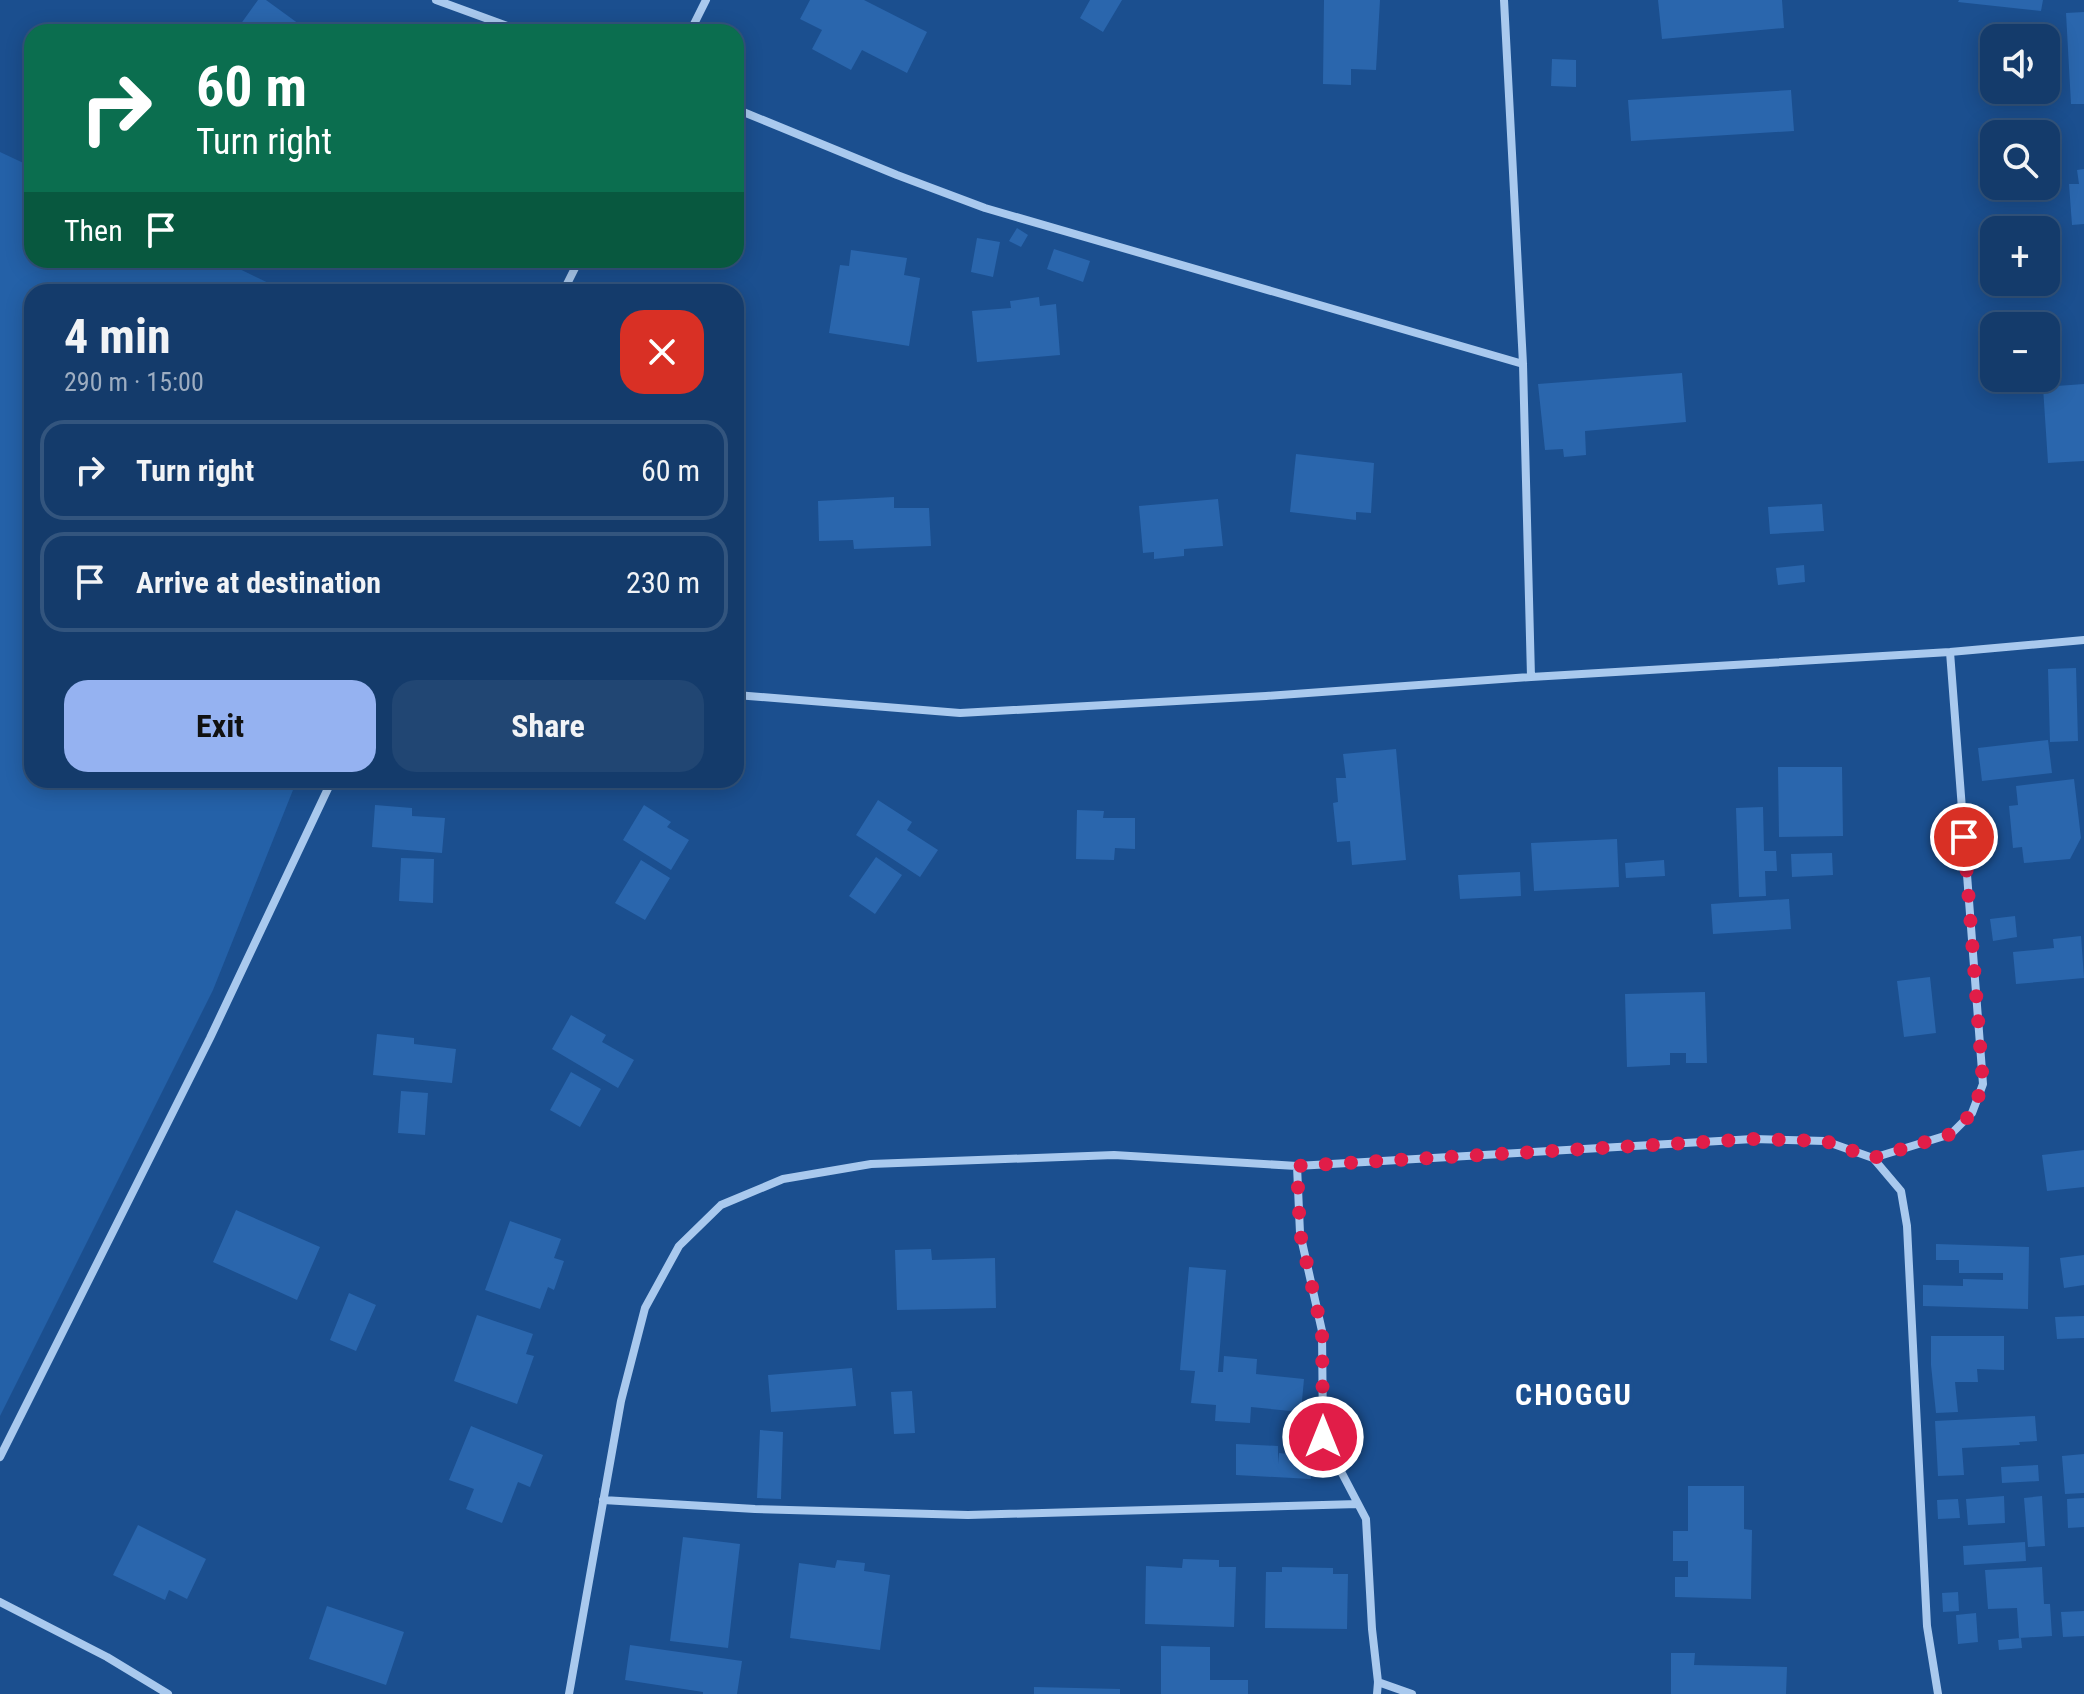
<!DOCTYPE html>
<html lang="en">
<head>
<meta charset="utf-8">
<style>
  body { margin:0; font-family:"Roboto Condensed",sans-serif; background:#214673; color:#f1f3f6; height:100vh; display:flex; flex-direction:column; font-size:30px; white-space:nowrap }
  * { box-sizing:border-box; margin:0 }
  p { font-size:26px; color:#9dadc1 }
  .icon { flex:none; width:44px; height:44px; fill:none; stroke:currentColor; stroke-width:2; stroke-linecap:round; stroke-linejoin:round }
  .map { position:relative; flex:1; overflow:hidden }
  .panel { position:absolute; left:24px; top:284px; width:720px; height:504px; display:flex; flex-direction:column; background:#143b6b; border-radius:24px; box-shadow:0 4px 20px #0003,0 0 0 2px #33557e }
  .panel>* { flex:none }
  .hud { position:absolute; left:24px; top:24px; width:720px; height:244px; border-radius:24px; box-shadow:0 4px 20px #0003,0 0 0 2px #33557e; background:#0b6e4f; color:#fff; overflow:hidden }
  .tools { position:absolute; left:1980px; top:24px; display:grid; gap:16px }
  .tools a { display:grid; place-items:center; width:80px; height:80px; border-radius:16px; background:#143b6b; box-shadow:0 4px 20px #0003,0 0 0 2px #33557e; font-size:40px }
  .pin { position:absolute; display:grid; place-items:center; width:68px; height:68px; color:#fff; margin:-34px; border:4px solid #fff; border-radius:50%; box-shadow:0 2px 8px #0007 }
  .me { position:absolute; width:88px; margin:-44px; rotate:0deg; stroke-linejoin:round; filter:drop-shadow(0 0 6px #0008) }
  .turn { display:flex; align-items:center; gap:28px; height:168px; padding:0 40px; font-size:36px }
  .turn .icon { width:104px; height:104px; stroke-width:2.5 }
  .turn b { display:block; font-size:56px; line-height:68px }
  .then { display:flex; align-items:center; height:76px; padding:0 40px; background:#0003; gap:16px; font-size:30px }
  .round { display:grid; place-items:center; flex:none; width:84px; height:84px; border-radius:24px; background:#214673 }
  .head { display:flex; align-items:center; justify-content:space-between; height:136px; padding:0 40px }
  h1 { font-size:48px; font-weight:700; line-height:60px }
  .action { display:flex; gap:16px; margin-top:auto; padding:16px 40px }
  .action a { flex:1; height:92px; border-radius:24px; background:#95b2f1; color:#111; font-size:32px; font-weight:700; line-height:92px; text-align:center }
  .action a+a { background:#214673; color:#f1f3f6 }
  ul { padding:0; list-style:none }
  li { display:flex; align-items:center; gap:24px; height:100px; margin:0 16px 12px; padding:0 24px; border:4px solid #33557e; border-radius:24px }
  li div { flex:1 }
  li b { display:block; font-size:30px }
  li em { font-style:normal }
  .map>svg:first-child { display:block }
</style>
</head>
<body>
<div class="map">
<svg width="2084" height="1694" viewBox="0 0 2084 1694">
  <rect width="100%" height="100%" fill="#1b4f8f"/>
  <path fill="#2461a8" d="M 0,152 L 32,167 L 32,260 L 221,260 L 287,292 L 32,292 L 32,780 L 297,780 L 213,990 L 0,1416 Z"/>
  <path fill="#2a66ad" d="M 258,0 L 266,0 L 310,32 L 235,32 Z
    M 810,0 L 864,0 L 927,32 L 907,73 L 862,50 L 851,70 L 812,49 L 822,30 L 800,19 Z
    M 1090,0 L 1122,0 L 1103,32 L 1080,18 Z
    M 1324,0 L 1380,0 L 1376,70 L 1351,69 L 1351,85 L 1323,84 Z
    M 1658,0 L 1782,0 L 1784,28 L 1662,39 Z
    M 1959,0 L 2043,0 L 2041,11 L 1958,2 Z
    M 2084,12 L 2084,104 L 2071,104 L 2066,13 Z
    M 1552,59 L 1576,60 L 1576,87 L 1551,86 Z
    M 1791,90 L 1794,131 L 1631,141 L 1628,100 Z
    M 32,119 L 32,147 L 31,147 L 28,137 L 28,127 Z
    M 2084,169 L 2084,224 L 2072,225 L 2069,184 L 2079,184 L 2077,170 Z
    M 1017,228 L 1028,235 L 1021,247 L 1009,241 Z
    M 977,238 L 1000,242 L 993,277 L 971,272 Z
    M 1054,249 L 1090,261 L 1083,282 L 1047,269 Z
    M 851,250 L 907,258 L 904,275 L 920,278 L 909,346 L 829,333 L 840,265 L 849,266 Z
    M 1039,297 L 1040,306 L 1056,304 L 1060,355 L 977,362 L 972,311 L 1011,308 L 1010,301 Z
    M 736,343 L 742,344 L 739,368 L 736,368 Z
    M 1682,373 L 1686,422 L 1585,431 L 1586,455 L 1564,457 L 1563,449 L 1545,450 L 1538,384 Z
    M 2084,384 L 2084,461 L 2048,463 L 2043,387 Z
    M 1296,454 L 1374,463 L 1371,513 L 1356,512 L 1356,520 L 1290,512 Z
    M 894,497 L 894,508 L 929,508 L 931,546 L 854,549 L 853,540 L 819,541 L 818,501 Z
    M 1218,499 L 1223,546 L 1184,549 L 1184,556 L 1154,559 L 1154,552 L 1143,553 L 1139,506 Z
    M 1822,504 L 1824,531 L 1770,534 L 1768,507 Z
    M 1804,565 L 1805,582 L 1778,585 L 1776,568 Z
    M 2076,668 L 2078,741 L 2050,742 L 2048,669 Z
    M 2048,740 L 2052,773 L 1982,781 L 1978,748 Z
    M 1396,749 L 1406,860 L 1352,865 L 1350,841 L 1337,842 L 1333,803 L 1338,802 L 1336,778 L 1346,778 L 1343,754 Z
    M 1778,767 L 1842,767 L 1843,836 L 1779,837 Z
    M 2074,779 L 2081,838 L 2070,859 L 2024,863 L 2022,847 L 2013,848 L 2009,806 L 2018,805 L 2016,786 Z
    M 878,800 L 912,822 L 907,830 L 938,850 L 920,877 L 856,835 Z
    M 375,805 L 412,808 L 412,816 L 445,818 L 442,853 L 372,847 Z
    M 644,805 L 671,822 L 667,827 L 689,840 L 671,870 L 623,840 Z
    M 1763,807 L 1764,851 L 1776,851 L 1777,871 L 1765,871 L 1766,896 L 1739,897 L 1736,808 Z
    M 1077,810 L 1104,811 L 1103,818 L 1135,818 L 1135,849 L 1115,848 L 1114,860 L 1076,859 Z
    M 1617,839 L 1619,887 L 1534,891 L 1531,843 Z
    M 1832,853 L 1833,875 L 1792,877 L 1791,854 Z
    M 876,857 L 902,875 L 875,914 L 849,896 Z
    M 401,858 L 434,859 L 433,903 L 399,901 Z
    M 641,860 L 670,878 L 645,920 L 615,903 Z
    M 1664,860 L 1665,876 L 1626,878 L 1625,863 Z
    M 1520,872 L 1521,896 L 1460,899 L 1458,875 Z
    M 1789,899 L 1791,929 L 1713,934 L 1711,904 Z
    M 2015,916 L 2017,937 L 1993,941 L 1990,919 Z
    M 2081,936 L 2084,978 L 2016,984 L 2013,952 L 2054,948 L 2053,939 Z
    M 1930,977 L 1936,1033 L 1904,1037 L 1897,981 Z
    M 1705,992 L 1707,1063 L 1686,1063 L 1686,1053 L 1670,1053 L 1670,1065 L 1627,1067 L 1625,994 Z
    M 571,1015 L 606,1035 L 602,1042 L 634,1060 L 618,1088 L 552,1049 Z
    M 377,1034 L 414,1038 L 414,1044 L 456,1049 L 452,1083 L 373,1075 Z
    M 571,1072 L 601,1089 L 580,1127 L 550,1110 Z
    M 401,1091 L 428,1093 L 425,1135 L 398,1133 Z
    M 2084,1150 L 2084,1187 L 2047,1191 L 2042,1155 Z
    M 236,1210 L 320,1247 L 297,1300 L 213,1262 Z
    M 510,1221 L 561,1239 L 554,1258 L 564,1261 L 554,1290 L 548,1287 L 540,1309 L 485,1290 Z
    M 1936,1244 L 2029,1247 L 2028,1309 L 1923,1306 L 1923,1285 L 1963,1286 L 1963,1279 L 2003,1280 L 2003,1273 L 1959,1273 L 1959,1260 L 1936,1260 Z
    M 931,1249 L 932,1260 L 995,1258 L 996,1308 L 897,1310 L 895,1250 Z
    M 2084,1255 L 2084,1285 L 2064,1288 L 2060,1258 Z
    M 1189,1267 L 1226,1270 L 1218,1372 L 1223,1372 L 1224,1356 L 1257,1359 L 1256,1374 L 1304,1379 L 1301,1412 L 1251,1407 L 1250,1423 L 1215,1421 L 1216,1405 L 1191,1403 L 1195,1371 L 1180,1370 Z
    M 349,1293 L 376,1305 L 356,1351 L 330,1340 Z
    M 477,1315 L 533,1334 L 526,1354 L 534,1356 L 517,1404 L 454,1381 Z
    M 2084,1316 L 2084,1338 L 2057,1339 L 2055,1317 Z
    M 1931,1336 L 2004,1336 L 2004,1370 L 1977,1369 L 1978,1382 L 1955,1382 L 1958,1412 L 1936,1413 L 1931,1365 Z
    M 852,1368 L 856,1406 L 771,1412 L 768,1375 Z
    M 912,1391 L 915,1433 L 894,1434 L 891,1392 Z
    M 2035,1416 L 2037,1441 L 2019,1442 L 2020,1445 L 1962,1448 L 1964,1475 L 1938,1476 L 1935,1421 Z
    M 471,1426 L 543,1455 L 530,1487 L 518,1482 L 502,1523 L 466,1509 L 474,1489 L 449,1480 Z
    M 760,1430 L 783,1432 L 781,1499 L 757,1498 Z
    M 1236,1444 L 1278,1446 L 1278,1464 L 1279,1453 L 1313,1457 L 1311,1479 L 1236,1475 Z
    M 2084,1454 L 2084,1493 L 2065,1494 L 2062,1456 Z
    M 2038,1465 L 2039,1481 L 2002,1483 L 2001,1467 Z
    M 1688,1486 L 1744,1486 L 1744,1529 L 1752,1530 L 1751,1599 L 1675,1597 L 1675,1577 L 1688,1577 L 1688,1561 L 1673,1561 L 1673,1531 L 1688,1531 Z
    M 2004,1496 L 2005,1523 L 1968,1525 L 1966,1499 Z
    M 2042,1496 L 2045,1546 L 2028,1547 L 2024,1498 Z
    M 2084,1498 L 2084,1527 L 2068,1528 L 2067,1499 Z
    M 1958,1499 L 1960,1518 L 1938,1519 L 1937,1500 Z
    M 138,1525 L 206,1559 L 187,1599 L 169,1590 L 165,1600 L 113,1575 Z
    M 683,1537 L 740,1544 L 728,1648 L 670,1641 Z
    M 2025,1542 L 2026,1561 L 1964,1565 L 1963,1546 Z
    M 1183,1559 L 1219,1560 L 1219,1567 L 1236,1567 L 1234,1627 L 1145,1624 L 1146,1566 L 1182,1568 Z
    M 837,1560 L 865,1563 L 864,1571 L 890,1575 L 880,1650 L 790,1638 L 799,1563 L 835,1568 Z
    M 1282,1567 L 1333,1568 L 1333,1574 L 1348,1574 L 1347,1629 L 1265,1628 L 1266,1572 L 1282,1572 Z
    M 2042,1567 L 2044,1604 L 2050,1604 L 2052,1636 L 2019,1638 L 2017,1608 L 1988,1609 L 1985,1570 Z
    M 1958,1592 L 1959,1611 L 1943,1612 L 1942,1593 Z
    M 327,1606 L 404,1632 L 386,1685 L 309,1659 Z
    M 2084,1611 L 2084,1636 L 2063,1637 L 2061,1612 Z
    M 1976,1613 L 1978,1642 L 1958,1644 L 1956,1615 Z
    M 2021,1638 L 2022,1648 L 1999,1650 L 1998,1640 Z
    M 630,1645 L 742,1661 L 737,1694 L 703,1694 L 703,1692 L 625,1680 Z
    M 1161,1646 L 1210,1647 L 1210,1680 L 1248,1680 L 1248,1694 L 1161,1694 Z
    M 1671,1653 L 1695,1653 L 1694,1665 L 1787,1667 L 1786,1694 L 1671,1694 Z
    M 1034,1687 L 1120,1689 L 1120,1694 L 1034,1694 Z"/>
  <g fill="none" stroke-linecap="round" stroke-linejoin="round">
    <path stroke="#a9c9ee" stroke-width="8" d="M 436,0 L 524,32
      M 1504,0 L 1523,364 L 1531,677
      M 690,32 L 706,0
      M 736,109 L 897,175 L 985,208 L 1523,364
      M 563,292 L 579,260
      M 736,695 L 960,713 L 1266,696 L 1531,677 L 1950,652 L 2084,640
      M 1873,1158 L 1951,1134 L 1972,1113 L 1983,1084 L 1950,652
      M 1297,1166 L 1300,1233 L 1322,1331 L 1323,1437 L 1366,1519 L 1372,1629 L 1378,1682 L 1377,1694
      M 0,1457 L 210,1038 L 332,780
      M 603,1500 L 755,1509 L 968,1515 L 1358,1504
      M 0,1602 L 107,1657 L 168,1694
      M 1378,1682 L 1412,1694
      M 569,1694 L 621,1401 L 645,1308 L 679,1246 L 721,1205 L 783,1179 L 871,1164 L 1114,1155 L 1297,1166 L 1753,1139 L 1825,1141 L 1873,1158 L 1901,1191 L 1907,1226 L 1927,1626 L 1938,1694"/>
  </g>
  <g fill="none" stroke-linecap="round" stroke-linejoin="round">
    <path stroke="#e11d48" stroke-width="14" stroke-dasharray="0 25.2" d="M 1323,1437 L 1322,1331 L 1300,1233 L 1297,1166 L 1753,1139 L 1825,1141 L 1873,1158 L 1951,1134 L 1972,1113 L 1983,1084 L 1964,837"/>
  </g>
  <g text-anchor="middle" stroke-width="8" stroke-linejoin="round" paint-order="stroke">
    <g font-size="30" font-weight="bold" letter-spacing="2" fill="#fff" stroke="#1b4f8f">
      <text x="1574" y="1405">CHOGGU</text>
    </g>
  </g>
</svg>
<div class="tools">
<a><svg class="icon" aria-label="sound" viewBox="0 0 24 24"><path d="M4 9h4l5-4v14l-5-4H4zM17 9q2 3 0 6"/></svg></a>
<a><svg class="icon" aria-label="search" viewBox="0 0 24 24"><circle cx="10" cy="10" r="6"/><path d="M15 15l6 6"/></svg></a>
<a>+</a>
<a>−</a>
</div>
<div class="pin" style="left:1964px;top:837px;background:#d93025"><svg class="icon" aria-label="arrive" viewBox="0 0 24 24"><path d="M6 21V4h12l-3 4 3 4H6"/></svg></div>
<svg class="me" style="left:1323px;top:1437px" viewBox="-20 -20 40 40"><circle r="17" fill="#e11d48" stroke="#fff" stroke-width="3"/><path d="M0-11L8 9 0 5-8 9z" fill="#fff"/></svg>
<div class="hud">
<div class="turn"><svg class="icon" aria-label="right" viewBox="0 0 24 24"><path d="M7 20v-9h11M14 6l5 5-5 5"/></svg><div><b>60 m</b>Turn right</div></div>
<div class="then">Then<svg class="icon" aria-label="arrive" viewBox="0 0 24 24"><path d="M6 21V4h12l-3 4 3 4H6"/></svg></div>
</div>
<section class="panel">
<div class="head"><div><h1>4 min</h1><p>290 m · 15:00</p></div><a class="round" style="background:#d93025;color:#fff"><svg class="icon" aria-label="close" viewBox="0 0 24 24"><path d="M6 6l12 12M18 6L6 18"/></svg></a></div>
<ul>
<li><svg class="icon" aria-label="right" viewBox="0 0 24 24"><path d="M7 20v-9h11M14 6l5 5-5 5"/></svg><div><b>Turn right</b></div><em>60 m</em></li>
<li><svg class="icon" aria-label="arrive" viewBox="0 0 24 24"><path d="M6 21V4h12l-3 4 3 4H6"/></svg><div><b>Arrive at destination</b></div><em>230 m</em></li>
</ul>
<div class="action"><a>Exit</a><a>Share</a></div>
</section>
</div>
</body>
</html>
